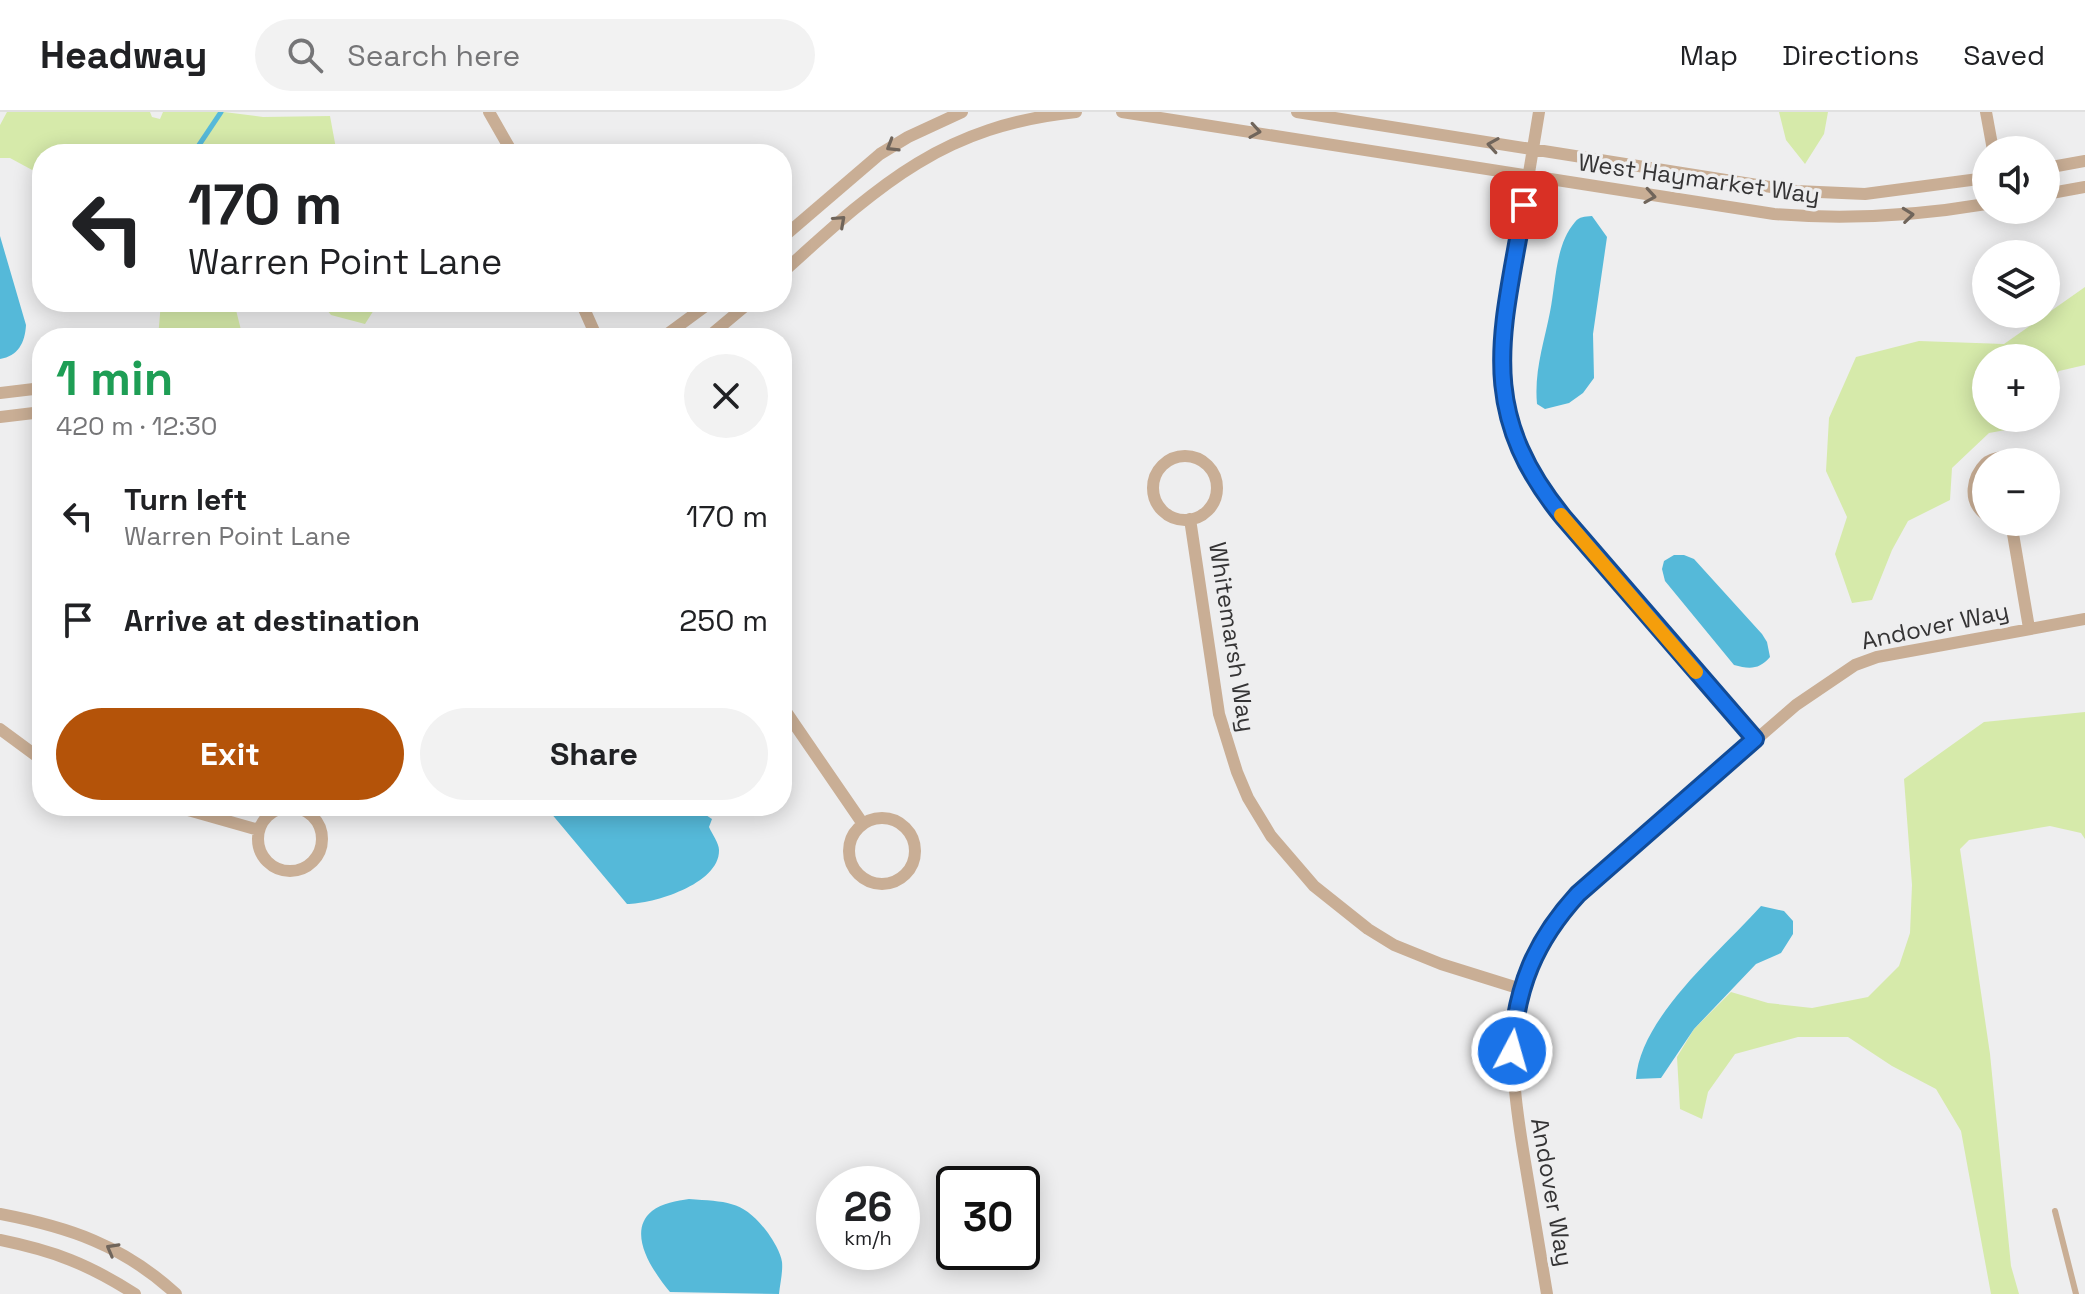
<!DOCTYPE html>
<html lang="en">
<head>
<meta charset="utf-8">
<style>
  body { margin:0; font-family:"Space Grotesk",sans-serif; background:#f2f2f2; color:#202124; height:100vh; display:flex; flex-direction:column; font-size:30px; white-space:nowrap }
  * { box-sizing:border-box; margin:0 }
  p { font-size:26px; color:#757577 }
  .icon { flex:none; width:44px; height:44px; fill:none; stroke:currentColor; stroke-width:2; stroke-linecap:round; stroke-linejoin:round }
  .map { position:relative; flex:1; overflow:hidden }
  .details { position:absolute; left:32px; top:216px; width:760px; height:488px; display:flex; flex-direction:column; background:#fff; border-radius:32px; box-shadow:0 4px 20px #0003 }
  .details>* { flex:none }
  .top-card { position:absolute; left:32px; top:32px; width:760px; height:168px; border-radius:32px; box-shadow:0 4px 20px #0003; background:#fff; color:#202124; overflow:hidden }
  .fabs { position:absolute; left:1972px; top:24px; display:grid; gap:16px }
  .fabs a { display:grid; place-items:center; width:88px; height:88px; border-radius:50%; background:#fff; box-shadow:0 4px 20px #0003; font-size:40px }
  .speed { position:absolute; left:816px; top:1054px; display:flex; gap:16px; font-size:40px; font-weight:700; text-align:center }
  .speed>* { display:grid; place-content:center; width:104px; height:104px; border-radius:50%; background:#fff; box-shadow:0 4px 20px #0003; line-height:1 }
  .speed small { font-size:20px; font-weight:400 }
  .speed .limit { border:4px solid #111; border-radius:12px; background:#fff; color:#111 }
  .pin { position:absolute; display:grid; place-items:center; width:68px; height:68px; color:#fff; margin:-34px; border-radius:16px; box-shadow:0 4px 12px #0006 }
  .me { position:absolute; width:88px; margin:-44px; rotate:6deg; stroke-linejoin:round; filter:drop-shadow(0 0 6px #0008) }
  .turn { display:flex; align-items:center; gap:28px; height:168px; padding:0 24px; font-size:36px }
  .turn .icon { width:104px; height:104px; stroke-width:2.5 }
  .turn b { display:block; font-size:56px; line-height:68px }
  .round { display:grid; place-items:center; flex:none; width:84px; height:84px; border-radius:42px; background:#f2f2f2 }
  .headline { display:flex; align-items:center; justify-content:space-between; height:136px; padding:0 24px }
  h1 { font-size:48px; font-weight:700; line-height:60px; color:#1e9e55 }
  .cta { display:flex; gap:16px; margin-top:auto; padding:16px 24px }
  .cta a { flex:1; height:92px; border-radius:48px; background:#b45309; color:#fff; font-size:32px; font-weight:700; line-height:92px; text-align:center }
  .cta a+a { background:#f2f2f2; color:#202124 }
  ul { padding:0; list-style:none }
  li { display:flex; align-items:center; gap:24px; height:104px; padding:0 24px }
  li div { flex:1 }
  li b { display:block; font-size:30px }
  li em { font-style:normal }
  header { display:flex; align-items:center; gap:48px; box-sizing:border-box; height:112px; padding:0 40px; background:#fff; border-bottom:2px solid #e0e0e0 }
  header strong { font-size:38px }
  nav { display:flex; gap:44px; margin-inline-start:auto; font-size:28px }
  .search { width:560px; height:72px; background:#f2f2f2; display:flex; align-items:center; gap:20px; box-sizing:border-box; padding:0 28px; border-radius:44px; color:#757577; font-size:30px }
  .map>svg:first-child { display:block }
</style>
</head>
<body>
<header>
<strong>Headway</strong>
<div class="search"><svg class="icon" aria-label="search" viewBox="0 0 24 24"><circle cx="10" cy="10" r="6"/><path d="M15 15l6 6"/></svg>Search here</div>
<nav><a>Map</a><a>Directions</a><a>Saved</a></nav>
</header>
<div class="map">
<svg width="2085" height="1182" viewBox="0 0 2085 1182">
  <rect width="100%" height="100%" fill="#eeeeef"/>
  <path fill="#d6eaaa" d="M 7,0 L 150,0 L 152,5 L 160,7 L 163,0 L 224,0 L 263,5 L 330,4 L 337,42 L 42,42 L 42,92 L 34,59 L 10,46 L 0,46 L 0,13 Z
    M 1779,0 L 1828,0 L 1824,22 L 1805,52 L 1786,28 Z
    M 2085,175 L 2085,253 L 2059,259 L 2046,273 L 2046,246 L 1986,246 L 1986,306 L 2034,306 L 2033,313 L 1989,321 L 1952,356 L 1950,388 L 1908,409 L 1892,438 L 1872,488 L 1852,491 L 1835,442 L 1847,405 L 1826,359 L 1829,306 L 1856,245 L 1919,229 L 2004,232 Z
    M 161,190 L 234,190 L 243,226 L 158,226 Z
    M 321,190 L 379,190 L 365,212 L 331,203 Z
    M 2085,600 L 2085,727 L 2081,721 L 2050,714 L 1969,728 L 1960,737 L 1990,942 L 2011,1154 L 2019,1182 L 1991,1182 L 1961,1019 L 1936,977 L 1892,954 L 1848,925 L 1798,925 L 1735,942 L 1708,980 L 1702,1007 L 1680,997 L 1677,945 L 1694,917 L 1731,880 L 1768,891 L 1812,896 L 1868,885 L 1899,854 L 1910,821 L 1912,773 L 1904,667 L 1984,610 Z"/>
  <path fill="#55b9d9" d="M 1592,104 L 1607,125 L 1593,222 L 1594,266 L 1583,281 L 1569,291 L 1545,297 L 1537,292 C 1534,259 1544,231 1550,200 C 1556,171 1555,133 1575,110 C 1580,104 1584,105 1592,104 Z
    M 0,124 L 26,213 C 25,231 18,244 0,247 Z
    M 1674,443 L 1684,443 L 1694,447 L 1762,522 L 1767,530 L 1770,545 C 1759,558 1749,557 1734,553 L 1665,469 L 1662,457 L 1664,449 Z
    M 545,694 L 692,694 L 712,707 L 709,715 C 712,722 719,731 719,738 C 720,772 653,792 627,792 Z
    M 1761,794 L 1784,799 L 1793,809 L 1793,822 L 1781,841 L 1756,852 L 1694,917 L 1661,966 L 1636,967 C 1640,905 1721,839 1761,794 Z
    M 689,1087 C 728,1090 743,1088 768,1121 C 773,1128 781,1141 782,1150 C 783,1160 780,1172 779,1182 L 670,1180 C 655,1162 625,1121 652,1099 C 662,1091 677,1089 689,1087 Z"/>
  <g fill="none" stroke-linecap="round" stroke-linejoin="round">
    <path stroke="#55b9d9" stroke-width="5" d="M 193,42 L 221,0"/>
    <path stroke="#c9ae95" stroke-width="6" d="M 2055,1099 L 2076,1182"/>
    <path stroke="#c9ae95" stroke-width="12" d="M 489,0 L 513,42
      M 1122,0 L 1774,102 C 1846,108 1915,104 1986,92
      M 1297,0 L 1796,79 L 1865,82 L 1986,66
      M 1539,0 L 1501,231 C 1501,289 1512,330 1542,380 L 1755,627
      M 1986,0 L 1993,38
      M 2046,56 L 2085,49
      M 2046,82 L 2085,75
      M 782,126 L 880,42 L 908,25 L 962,0
      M 782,161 C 878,74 941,14 1076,0
      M 581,190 L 597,226
      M 662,226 L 711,190
      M 707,226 L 750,190
      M 0,281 L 42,276
      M 0,305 L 42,300
      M1153 376a32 32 0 1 1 64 0a32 32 0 1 1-64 0Z
      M 1987,350 C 1999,344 2011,342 2023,350
      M 1986,351 C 1972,365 1967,389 1986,403
      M 1190,407 L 1219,602 L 1237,660 L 1248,686 L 1271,724 L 1314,774 L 1368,817 L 1394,833 L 1441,852 L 1521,877
      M 2011,410 L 2029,516
      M 782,594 L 863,712
      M 0,617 L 42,648
      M 174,694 L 259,718
      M258 727a32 32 0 1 1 64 0a32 32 0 1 1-64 0Z
      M849 739a33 33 0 1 1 66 0a33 33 0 1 1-66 0Z
      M 0,1102 C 68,1115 123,1133 176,1182
      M 0,1128 C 54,1139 88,1152 135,1182
      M 1547,1182 C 1540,1138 1532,1094 1525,1050 C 1507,942 1500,868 1578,782 L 1796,593 L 1855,553 L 1877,545 L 2085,507"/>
  </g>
  <defs><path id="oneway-chevron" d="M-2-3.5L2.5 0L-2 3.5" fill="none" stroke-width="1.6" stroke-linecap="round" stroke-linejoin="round" transform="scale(2)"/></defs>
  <g stroke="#70655b">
    <use href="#oneway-chevron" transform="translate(1255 19) rotate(9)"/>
    <use href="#oneway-chevron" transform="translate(1493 33) rotate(-171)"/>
    <use href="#oneway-chevron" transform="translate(892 34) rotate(149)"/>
    <use href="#oneway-chevron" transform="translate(1650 84) rotate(9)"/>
    <use href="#oneway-chevron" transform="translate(1908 103) rotate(-6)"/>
    <use href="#oneway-chevron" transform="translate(840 109) rotate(-42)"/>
    <use href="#oneway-chevron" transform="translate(112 1137) rotate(-151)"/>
  </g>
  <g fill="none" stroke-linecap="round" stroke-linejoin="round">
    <defs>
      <path id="route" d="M 1512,939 C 1516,875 1535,829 1578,782 L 1755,627 L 1563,405 C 1474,296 1503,219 1524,93"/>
    </defs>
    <use href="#route" stroke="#114b97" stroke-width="20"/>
    <use href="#route" stroke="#1a73e8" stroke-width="14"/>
    <path stroke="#f59e0b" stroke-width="14" d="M 1561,403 L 1696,560"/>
  </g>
  <g text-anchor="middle" stroke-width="7" stroke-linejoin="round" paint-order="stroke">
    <g font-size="24" fill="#353435" stroke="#eeeeef">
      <text transform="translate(1699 67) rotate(8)" y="8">West Haymarket Way</text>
      <text transform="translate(1935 514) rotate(-12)" y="8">Andover Way</text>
      <text transform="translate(1232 525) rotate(81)" y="8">Whitemarsh Way</text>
      <text transform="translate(1552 1080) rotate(80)" y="8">Andover Way</text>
    </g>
  </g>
</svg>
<div class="fabs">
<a><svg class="icon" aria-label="sound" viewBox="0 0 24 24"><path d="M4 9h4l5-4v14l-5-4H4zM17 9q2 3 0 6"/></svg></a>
<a><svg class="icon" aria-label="layers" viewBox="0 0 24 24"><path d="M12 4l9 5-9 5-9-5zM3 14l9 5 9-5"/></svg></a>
<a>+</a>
<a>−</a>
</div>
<div class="speed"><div>26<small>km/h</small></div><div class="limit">30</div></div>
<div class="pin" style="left:1524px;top:93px;background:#d93025"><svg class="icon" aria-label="arrive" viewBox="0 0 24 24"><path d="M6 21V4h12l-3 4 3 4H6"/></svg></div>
<svg class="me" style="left:1512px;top:939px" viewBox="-20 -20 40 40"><circle r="17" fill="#1a73e8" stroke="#fff" stroke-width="3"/><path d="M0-11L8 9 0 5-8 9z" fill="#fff"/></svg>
<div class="top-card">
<div class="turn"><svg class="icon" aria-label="left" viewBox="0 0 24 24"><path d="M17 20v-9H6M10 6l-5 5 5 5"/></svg><div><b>170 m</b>Warren Point Lane</div></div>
</div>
<section class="details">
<div class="headline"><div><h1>1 min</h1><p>420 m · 12:30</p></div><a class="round"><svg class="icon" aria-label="close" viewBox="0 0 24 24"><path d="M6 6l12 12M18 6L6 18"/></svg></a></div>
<ul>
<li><svg class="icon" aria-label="left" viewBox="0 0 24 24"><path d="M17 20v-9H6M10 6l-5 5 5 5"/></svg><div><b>Turn left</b><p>Warren Point Lane</p></div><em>170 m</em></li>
<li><svg class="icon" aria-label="arrive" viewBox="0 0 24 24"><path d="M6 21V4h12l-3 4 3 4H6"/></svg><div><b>Arrive at destination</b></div><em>250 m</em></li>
</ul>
<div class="cta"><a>Exit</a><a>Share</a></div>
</section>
</div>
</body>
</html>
